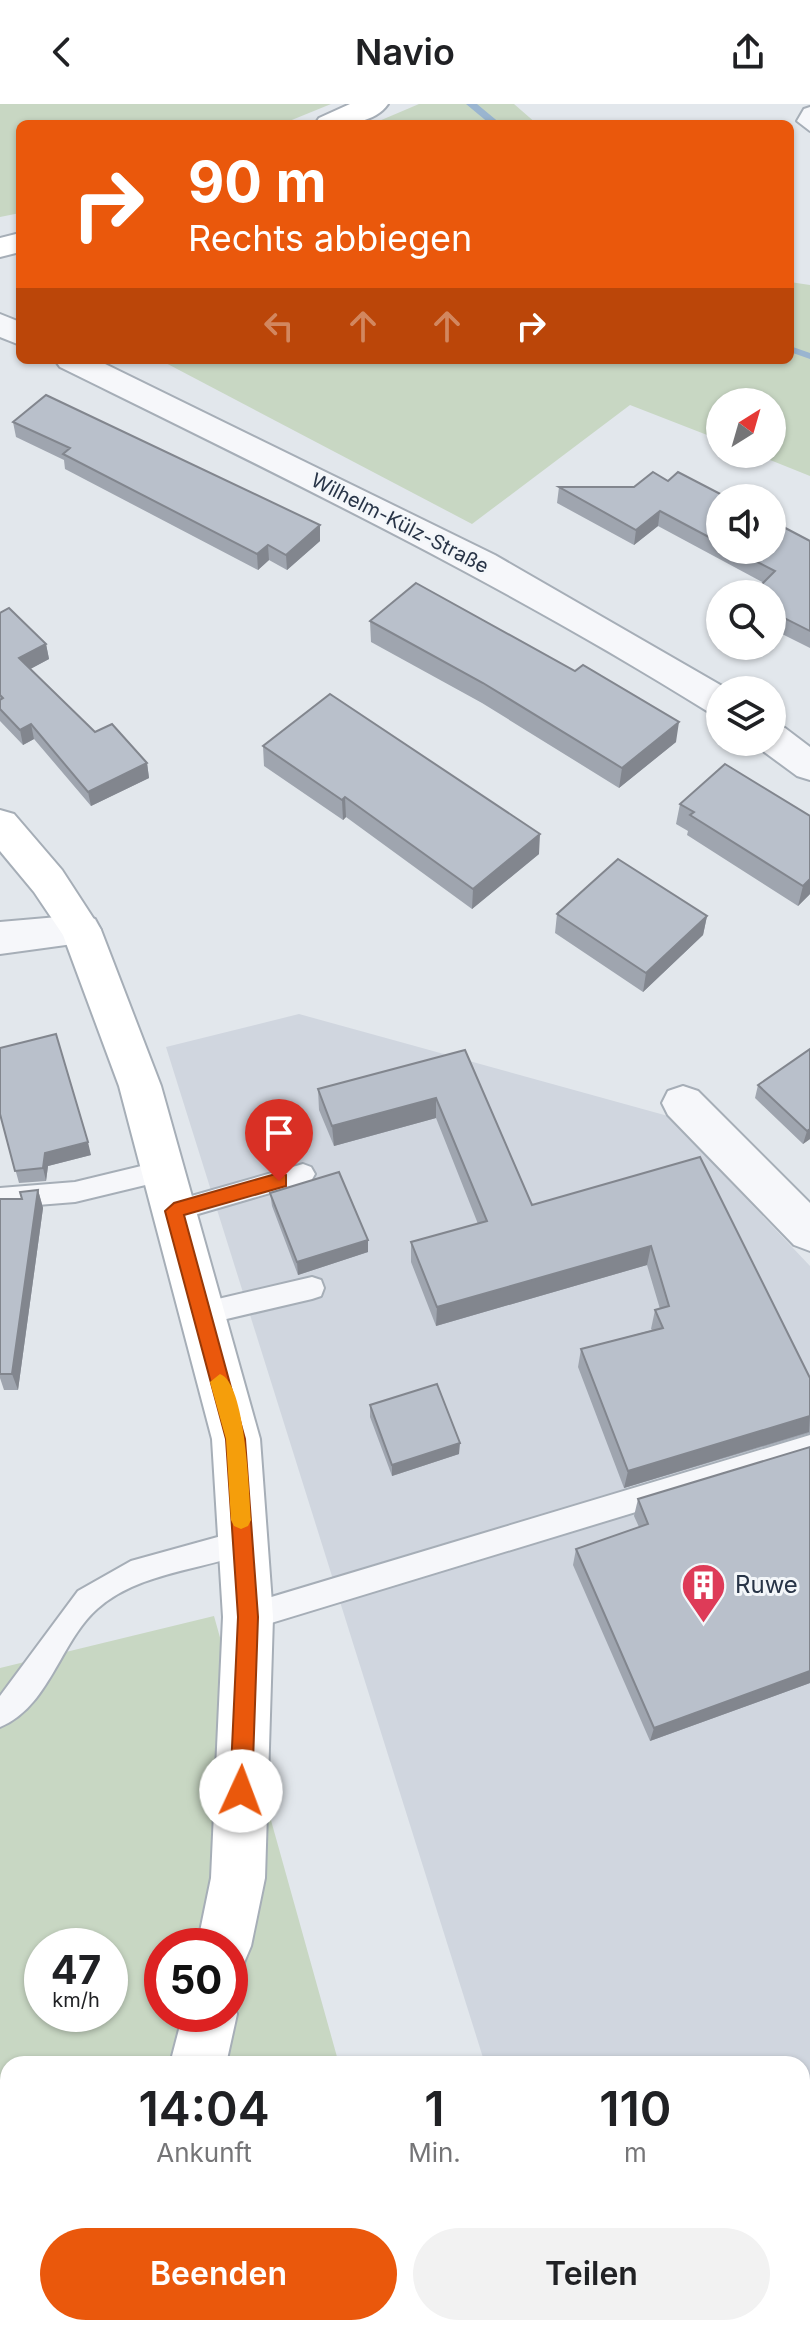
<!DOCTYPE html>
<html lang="de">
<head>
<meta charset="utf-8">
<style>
  body { margin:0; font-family:Inter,sans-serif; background:#f2f2f2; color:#202124; height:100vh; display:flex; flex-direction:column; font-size:30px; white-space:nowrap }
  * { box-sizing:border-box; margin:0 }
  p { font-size:26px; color:#757577 }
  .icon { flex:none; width:44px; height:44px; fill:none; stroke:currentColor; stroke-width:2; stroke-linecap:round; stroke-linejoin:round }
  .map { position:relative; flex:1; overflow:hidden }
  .drawer { position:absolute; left:0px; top:1952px; width:810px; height:280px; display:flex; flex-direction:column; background:#fff; border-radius:24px 24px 0 0; box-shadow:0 2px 6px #0004 }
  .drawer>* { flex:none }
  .banner { position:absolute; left:16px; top:16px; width:778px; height:244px; border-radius:12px; box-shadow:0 2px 6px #0004; background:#ea580c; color:#fff; overflow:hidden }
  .needle { width:52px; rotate:37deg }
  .buttons { position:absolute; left:706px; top:284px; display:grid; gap:16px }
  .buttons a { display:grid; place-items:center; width:80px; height:80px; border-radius:50%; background:#fff; box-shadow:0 2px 6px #0004; font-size:40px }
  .speed { position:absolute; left:24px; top:1824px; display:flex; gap:16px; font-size:40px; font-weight:700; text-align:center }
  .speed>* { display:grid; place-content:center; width:104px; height:104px; border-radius:50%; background:#fff; box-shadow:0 2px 6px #0004; line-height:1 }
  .speed small { font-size:20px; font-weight:400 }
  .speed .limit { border:12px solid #d22; background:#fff; color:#111 }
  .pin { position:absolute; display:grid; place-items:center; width:68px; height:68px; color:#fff; margin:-82px -34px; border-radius:50% 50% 50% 0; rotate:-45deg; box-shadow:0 0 8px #0007 }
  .pin .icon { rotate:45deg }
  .me { position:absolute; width:88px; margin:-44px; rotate:2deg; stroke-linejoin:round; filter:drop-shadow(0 0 6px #0008) }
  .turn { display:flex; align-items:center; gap:28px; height:168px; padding:0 40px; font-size:36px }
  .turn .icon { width:104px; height:104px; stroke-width:2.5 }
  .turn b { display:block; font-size:56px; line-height:68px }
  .lanes { display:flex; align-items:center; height:76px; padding:0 40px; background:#0003; justify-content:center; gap:40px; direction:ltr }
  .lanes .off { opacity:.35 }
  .eta { display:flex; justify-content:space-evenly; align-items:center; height:136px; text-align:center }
  .eta b { font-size:48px; font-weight:600; line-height:56px }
  .button { display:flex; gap:16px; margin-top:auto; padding:16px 40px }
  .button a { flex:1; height:92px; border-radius:48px; background:#ea580c; color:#fff; font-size:32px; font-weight:600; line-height:92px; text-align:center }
  .button a+a { background:#f2f2f2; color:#202124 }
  header { display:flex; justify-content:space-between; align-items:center; height:104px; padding:0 40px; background:#fff; font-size:36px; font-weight:600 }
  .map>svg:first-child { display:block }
</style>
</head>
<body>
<header><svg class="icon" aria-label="back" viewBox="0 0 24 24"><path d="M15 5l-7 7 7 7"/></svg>Navio<svg class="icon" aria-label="share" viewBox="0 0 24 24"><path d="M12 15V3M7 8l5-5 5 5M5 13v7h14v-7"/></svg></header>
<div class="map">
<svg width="810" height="2232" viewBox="0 0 810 2232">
  <rect width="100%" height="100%" fill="#e2e7ec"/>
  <path fill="#d0d6df" d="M 299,910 L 668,1012 L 810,1162 L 810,2232 L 570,2232 L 568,2224 L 802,2224 L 802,1960 L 485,1960 L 166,943 Z"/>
  <path fill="#c8d7c3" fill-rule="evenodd" d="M 0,0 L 331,0 L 282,20 L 20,20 L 20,109 L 0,113 Z
    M 419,0 L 514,0 L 537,20 L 372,20 Z
    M 790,178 L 810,181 L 810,372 L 755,350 L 772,350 L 772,298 L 720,298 L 720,336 L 630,301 L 472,420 L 160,256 L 790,256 Z
    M 214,1512 L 339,1960 L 8,1960 L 8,2224 L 413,2224 L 416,2232 L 0,2232 L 0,1564 ZM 42,1842 L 110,1842 L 110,1910 L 42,1910 ZM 162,1842 L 230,1842 L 230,1910 L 162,1910 Z"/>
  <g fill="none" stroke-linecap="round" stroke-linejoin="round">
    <path fill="#9ab5d0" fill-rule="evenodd" d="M 466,0 L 477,0 L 501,20 L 490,20 Z
      M 790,242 L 810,249 L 810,255 L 790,248 Z"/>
    <defs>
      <path id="service" d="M 810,3 L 810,27 L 797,17 L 804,5 Z
        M 162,1057 L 170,1060 L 174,1067 L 170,1074 L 162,1077 L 75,1098 L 0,1104 L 0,1084 L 75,1078 Z
        M 303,1060 L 311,1063 L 315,1070 L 311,1077 L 174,1117 L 166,1114 L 162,1107 L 166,1100 L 174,1097 Z
        M 312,1173 L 321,1176 L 324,1184 L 321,1192 L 312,1195 L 201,1221 L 192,1218 L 189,1210 L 192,1202 L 201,1199 Z
        M 810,1331 L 810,1355 L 248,1526 L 238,1522 L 235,1513 L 238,1504 L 248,1500 Z
        M 243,1426 L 252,1429 L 256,1438 L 252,1447 C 203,1466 138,1468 97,1505 C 60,1538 49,1603 0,1623 L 0,1592 L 78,1487 L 131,1457 Z"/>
      <path id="minor" d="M 81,811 L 95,815 L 101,826 L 95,837 L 0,850 L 0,818 Z
        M 683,982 L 698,987 L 810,1099 L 810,1147 L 794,1141 L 668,1011 L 662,999 L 668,987 Z
        M 487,2224 L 547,2224 L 550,2232 L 490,2232 Z"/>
      <path id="tertiary" d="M 0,210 L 20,218 L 20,241 L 0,233 Z
        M 55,256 L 97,256 L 495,451 L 729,586 L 720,586 L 720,611 L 707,607 C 499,477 279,371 60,263 Z
        M 772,621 L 785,624 L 810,643 L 810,676 L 797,672 L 759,644 L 756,638 L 772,638 Z"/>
      <path id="secondary" d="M 350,0 L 388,0 C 373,22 338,20 315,20 L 319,14 Z
        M 20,129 L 20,148 L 0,153 L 0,134 Z
        M 0,706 L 14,710 L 62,766 L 101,826 L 161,982 L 260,1335 L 273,1513 L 265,1774 L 251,1842 L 243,1861 L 230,1867 L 230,1842 L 197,1842 L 211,1774 L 223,1513 L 212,1335 L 119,982 L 63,831 L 34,788 L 0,747 Z
        M 230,1892 L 237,1910 L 226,1960 L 170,1960 L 183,1910 L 230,1910 Z
        M 88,2224 L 148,2224 L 145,2232 L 85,2232 Z"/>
    </defs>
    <use href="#service" stroke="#a6aeb7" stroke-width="4"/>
    <use href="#minor" stroke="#a6aeb7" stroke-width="4"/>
    <use href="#tertiary" stroke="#a6aeb7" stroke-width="4"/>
    <use href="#secondary" stroke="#a6aeb7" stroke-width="4"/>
    <use href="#service" fill="#f6f7fa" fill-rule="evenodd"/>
    <use href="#minor" fill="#f6f7fa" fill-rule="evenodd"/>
    <use href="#tertiary" fill="#f6f7fa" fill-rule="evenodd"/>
    <use href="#secondary" fill="#fff" fill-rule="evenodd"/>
  </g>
  <path fill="#9fa5af" d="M 13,318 L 320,421 L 320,437 L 287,466 L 269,456 L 258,466 L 65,365 L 64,356 L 16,333 Z
    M 668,377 L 720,394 L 720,446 L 772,446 L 810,437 L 810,544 L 772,525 L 772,490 L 764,479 L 658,422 L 634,441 L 557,399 L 559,383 L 634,383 Z
    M 0,509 L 46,540 L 49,555 L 30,565 L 95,628 L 147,659 L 149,674 L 91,702 L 34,635 L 23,641 L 0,617 Z
    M 370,517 L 676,638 L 619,684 L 482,599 L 371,538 Z
    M 263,642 L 539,750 L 472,805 L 346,713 L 343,716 L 264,662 Z
    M 680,700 L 810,712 L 810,790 L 798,802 L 687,731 L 688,727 L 676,720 Z
    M 557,810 L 707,812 L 703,831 L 643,888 L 555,829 Z
    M 810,945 L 810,1035 L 803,1040 L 755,994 L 758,981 Z
    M 465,946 L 532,1101 L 700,1053 L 810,1274 L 810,1329 L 624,1384 L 578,1263 L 581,1245 L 652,1226 L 651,1225 L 655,1206 L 660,1205 L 647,1161 L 436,1222 L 411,1158 L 411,1138 L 478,1120 L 436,1014 L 334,1042 L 319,1006 L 318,985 Z
    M 0,1010 L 91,1051 L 48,1062 L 46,1077 L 19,1079 Z
    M 38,1086 L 43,1104 L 18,1286 L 4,1286 L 0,1274 L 0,1095 L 22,1095 Z
    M 270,1089 L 368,1148 L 298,1171 L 272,1102 Z
    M 370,1301 L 459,1350 L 392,1372 L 370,1313 Z
    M 810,1343 L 810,1579 L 650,1637 L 573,1461 L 576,1445 L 639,1423 L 634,1412 L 638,1395 Z
    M 810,2185 L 810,2227 L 802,2205 L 802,2188 Z"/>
  <path fill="#82868e" d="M 660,407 L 658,422 L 634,441 L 636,426 Z
    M 320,421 L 320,437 L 287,466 L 286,451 Z
    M 268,441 L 269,456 L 258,466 L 257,450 Z
    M 46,540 L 49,555 L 23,569 L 19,554 Z
    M 679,618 L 676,638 L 619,684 L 622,664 Z
    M 31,620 L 34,635 L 23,641 L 20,626 Z
    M 147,659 L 149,674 L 91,702 L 88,688 Z
    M 345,693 L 346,713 L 343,716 L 342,696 Z
    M 540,730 L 539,750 L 472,805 L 473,785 Z
    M 810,775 L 810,790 L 798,802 L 803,782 Z
    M 707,812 L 703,831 L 643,888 L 646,869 Z
    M 436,994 L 436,1014 L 334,1042 L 332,1022 Z
    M 810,1025 L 810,1035 L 803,1040 L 807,1027 Z
    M 88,1038 L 91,1051 L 48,1062 L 46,1077 L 43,1064 L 45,1049 Z
    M 38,1086 L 43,1104 L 18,1286 L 12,1270 Z
    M 368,1136 L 368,1148 L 298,1171 L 297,1158 Z
    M 651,1142 L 647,1161 L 436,1222 L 437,1203 Z
    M 810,1312 L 809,1328 L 624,1384 L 628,1367 Z
    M 460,1339 L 459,1350 L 392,1372 L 392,1361 Z
    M 810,1567 L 810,1579 L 650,1637 L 654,1624 Z"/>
  <path fill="#b9c0cb" stroke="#82868e" stroke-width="2" d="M 46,291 L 320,421 L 286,451 L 268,441 L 257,450 L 63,350 L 70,344 L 13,318 Z
    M 653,368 L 668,377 L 678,368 L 728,394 L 720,394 L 720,439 L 660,407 L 636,426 L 559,383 L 634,383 Z
    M 772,417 L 810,437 L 810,527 L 772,508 L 772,490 L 752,490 L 775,467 L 734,446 L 772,446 Z
    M 416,479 L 575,567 L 583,561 L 679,618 L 622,664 L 483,579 L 370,517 Z
    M 9,504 L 46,540 L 19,554 L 95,628 L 112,620 L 147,659 L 88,688 L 31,620 L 20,626 L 0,605 L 0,596 L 3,594 L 0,591 L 0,509 Z
    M 330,590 L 540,730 L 473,785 L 345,693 L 342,696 L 263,642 Z
    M 725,660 L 810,712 L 810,775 L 803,782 L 690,711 L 694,708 L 680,700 Z
    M 618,755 L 707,812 L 646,869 L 557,810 Z
    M 56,930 L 88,1038 L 45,1049 L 43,1064 L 15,1067 L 0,1010 L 0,944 Z
    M 810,945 L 810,1025 L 807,1027 L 758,981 Z
    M 465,946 L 532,1101 L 700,1053 L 810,1274 L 810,1312 L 628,1367 L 581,1245 L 663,1224 L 655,1206 L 669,1202 L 651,1142 L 437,1203 L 411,1138 L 487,1117 L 436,994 L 332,1022 L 318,985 Z
    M 339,1068 L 368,1136 L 297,1158 L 270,1089 Z
    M 38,1086 L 12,1270 L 0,1270 L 0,1095 L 22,1095 L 20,1088 Z
    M 437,1280 L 460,1339 L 392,1361 L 370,1301 Z
    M 810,1343 L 810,1567 L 654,1624 L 576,1445 L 648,1420 L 638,1395 Z
    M 810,2185 L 810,2200 L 805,2186 Z"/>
  <path fill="#ea580c" stroke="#983908" stroke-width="2" d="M 279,1069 L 286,1071 L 286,1082 L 184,1111 L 245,1335 L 258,1513 L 252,1687 L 249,1695 L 241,1698 L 234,1695 L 230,1687 L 238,1513 L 226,1335 L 165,1107 L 174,1099 Z"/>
  <path fill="#f59e0b" d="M 220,1270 C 246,1279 249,1389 251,1416 L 248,1422 L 241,1425 L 234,1422 L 231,1416 L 226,1335 L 210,1278 Z"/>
  <defs>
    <symbol id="building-pin" viewBox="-11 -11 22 30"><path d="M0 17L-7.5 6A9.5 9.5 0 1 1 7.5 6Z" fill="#de3b58" stroke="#f3f6f9"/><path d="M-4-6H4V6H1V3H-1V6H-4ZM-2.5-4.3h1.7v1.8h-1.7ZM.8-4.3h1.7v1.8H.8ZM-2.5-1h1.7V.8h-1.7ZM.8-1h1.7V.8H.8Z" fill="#fff"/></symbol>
  </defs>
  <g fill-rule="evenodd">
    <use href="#building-pin" x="678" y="1456" width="51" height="69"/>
  </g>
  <g text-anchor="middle" stroke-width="6" stroke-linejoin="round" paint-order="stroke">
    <g font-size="20" fill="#283447" stroke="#f3f6f9">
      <text transform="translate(400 419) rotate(27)" y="7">Wilhelm-Külz-Straße</text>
    </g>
    <g font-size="24" fill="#283447" stroke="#f3f6f9" text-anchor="start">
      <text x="735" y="1489">Ruwe</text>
    </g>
  </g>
</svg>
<div class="buttons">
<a><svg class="needle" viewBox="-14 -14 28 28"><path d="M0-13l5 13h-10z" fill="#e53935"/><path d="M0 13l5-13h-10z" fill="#757577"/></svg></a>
<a><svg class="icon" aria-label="sound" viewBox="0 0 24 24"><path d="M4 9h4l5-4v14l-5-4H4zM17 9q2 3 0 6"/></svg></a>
<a><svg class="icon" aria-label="search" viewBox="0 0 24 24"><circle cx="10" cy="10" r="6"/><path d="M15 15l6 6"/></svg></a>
<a><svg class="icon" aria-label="layers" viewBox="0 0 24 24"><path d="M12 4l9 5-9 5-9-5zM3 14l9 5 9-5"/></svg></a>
</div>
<div class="speed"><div>47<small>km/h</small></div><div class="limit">50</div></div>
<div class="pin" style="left:279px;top:1077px;background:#d93025"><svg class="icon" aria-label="arrive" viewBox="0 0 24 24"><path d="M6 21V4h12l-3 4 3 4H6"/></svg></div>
<svg class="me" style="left:241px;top:1687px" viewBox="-20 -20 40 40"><circle r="19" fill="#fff"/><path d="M0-13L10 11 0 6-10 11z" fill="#ea580c"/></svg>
<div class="banner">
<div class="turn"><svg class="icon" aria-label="right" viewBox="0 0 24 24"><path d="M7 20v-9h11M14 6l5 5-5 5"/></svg><div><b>90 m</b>Rechts abbiegen</div></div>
<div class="lanes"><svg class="icon off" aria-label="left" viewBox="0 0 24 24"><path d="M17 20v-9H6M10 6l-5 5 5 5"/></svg><svg class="icon off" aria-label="ahead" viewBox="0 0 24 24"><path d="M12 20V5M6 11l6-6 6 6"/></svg><svg class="icon off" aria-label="ahead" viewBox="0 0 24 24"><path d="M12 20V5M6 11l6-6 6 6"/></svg><svg class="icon" aria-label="right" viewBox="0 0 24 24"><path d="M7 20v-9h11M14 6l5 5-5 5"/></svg></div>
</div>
<section class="drawer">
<div class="eta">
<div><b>14:04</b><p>Ankunft</p></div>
<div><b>1</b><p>Min.</p></div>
<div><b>110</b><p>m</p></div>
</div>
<div class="button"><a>Beenden</a><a>Teilen</a></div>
</section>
</div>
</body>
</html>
